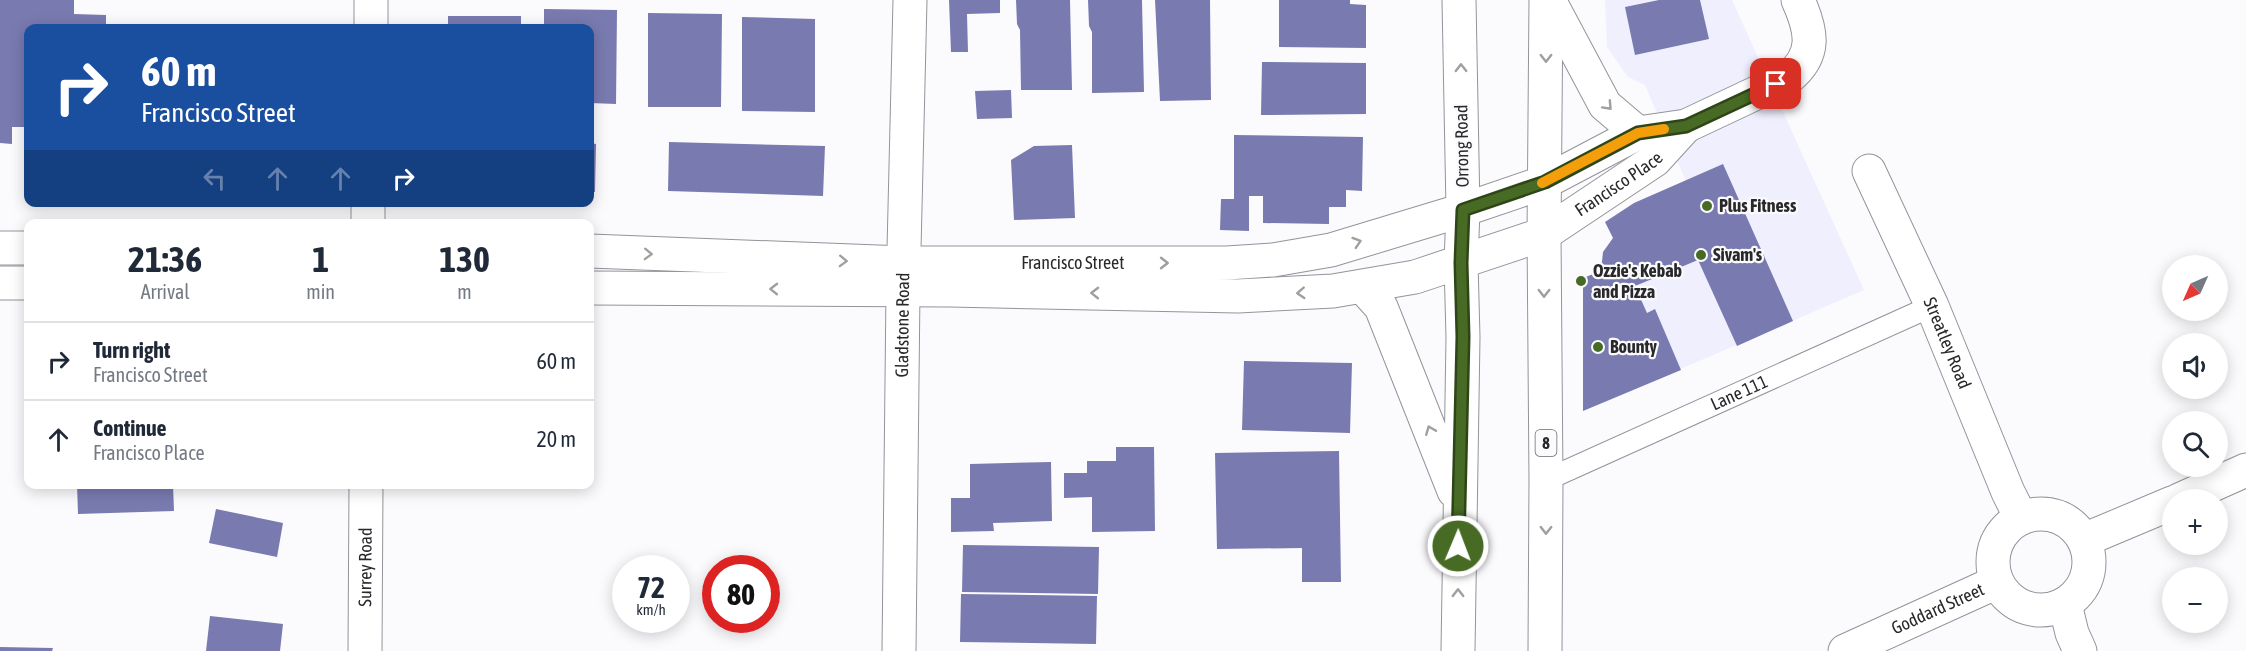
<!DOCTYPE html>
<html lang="en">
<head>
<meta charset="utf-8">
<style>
  body { margin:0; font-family:"Asap Condensed",sans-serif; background:#f6f6f7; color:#1f2937; height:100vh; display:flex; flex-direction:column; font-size:22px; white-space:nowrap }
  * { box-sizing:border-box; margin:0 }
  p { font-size:20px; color:#747a83 }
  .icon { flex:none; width:33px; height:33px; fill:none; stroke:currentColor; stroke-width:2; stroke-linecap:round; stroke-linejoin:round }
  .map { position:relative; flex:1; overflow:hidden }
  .panel { position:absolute; left:24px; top:219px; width:570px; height:270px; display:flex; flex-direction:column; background:#fff; border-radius:12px; box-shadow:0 3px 15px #0003 }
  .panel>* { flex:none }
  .banner { position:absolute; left:24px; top:24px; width:570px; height:183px; border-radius:12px; box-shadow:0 3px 15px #0003; background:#1a4fa0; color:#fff; overflow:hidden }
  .needle { width:39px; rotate:225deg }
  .fabs { position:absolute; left:2162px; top:255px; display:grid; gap:12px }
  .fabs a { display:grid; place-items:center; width:66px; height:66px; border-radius:50%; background:#fff; box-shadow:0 3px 15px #0003; font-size:30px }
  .speed { position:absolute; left:612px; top:555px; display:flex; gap:12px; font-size:30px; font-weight:700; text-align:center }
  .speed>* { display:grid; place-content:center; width:78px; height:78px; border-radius:50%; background:#fff; box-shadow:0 3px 15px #0003; line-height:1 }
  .speed small { font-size:15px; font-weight:400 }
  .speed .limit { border:9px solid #d22; background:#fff; color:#111 }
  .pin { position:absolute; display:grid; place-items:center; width:51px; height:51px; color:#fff; margin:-26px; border-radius:12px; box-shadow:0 3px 9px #0006 }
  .me { position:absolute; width:66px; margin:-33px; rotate:1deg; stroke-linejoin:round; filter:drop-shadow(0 0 4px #0008) }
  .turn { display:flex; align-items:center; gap:21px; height:126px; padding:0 18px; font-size:27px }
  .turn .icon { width:78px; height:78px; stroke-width:2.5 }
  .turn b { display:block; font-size:42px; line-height:51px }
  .lanes { display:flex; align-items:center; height:57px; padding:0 18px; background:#0003; justify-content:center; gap:30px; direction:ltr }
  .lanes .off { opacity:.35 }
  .eta { display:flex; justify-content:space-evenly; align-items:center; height:102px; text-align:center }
  .eta b { font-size:36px; font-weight:700; line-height:42px }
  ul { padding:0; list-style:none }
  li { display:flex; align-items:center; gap:18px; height:78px; padding:0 18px; border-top:2px solid #e0e1e3 }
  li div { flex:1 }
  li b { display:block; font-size:22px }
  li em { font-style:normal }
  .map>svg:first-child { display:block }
</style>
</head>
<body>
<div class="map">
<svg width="2246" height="651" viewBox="0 0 2246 651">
  <rect width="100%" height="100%" fill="#fbfbfe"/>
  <path fill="#efeffe" d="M 1605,0 L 1732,0 L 1864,290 L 1599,404 L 1603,252 L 1613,238 L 1693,198 L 1645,85 L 1628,77 L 1607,47 Z"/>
  <path fill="#797ab0" d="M 0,0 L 74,0 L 74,14 L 106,15 L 106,28 L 28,28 L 28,127 L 12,127 L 12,144 L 0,143 Z
    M 949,0 L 1000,0 L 1000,13 L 967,14 L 968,52 L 951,52 Z
    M 1016,0 L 1070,0 L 1072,90 L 1021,90 L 1020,30 L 1017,24 Z
    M 1088,0 L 1142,0 L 1144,92 L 1092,93 L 1092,32 L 1089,26 Z
    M 1155,0 L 1210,0 L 1211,100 L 1160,101 Z
    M 1279,0 L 1350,0 L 1350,4 L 1366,5 L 1366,48 L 1279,47 Z
    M 1659,0 L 1700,0 L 1709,39 L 1635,55 L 1625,7 Z
    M 544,9 L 617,10 L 616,104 L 590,103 L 590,28 L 544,28 Z
    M 648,13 L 722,14 L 721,107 L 648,107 Z
    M 448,16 L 521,16 L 521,28 L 448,28 Z
    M 742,17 L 815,19 L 815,112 L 742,111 Z
    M 1262,62 L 1366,63 L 1366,114 L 1261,115 Z
    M 1011,90 L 1012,118 L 977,119 L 975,91 Z
    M 1234,135 L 1363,137 L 1362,191 L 1346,190 L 1346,207 L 1329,207 L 1329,224 L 1263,223 L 1263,196 L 1249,196 L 1249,231 L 1220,230 L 1221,199 L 1234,199 Z
    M 669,142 L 825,146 L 823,196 L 668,191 Z
    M 590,143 L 596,144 L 595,192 L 590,192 Z
    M 1072,145 L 1075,218 L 1014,220 L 1011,160 L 1034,146 Z
    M 1723,164 L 1793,321 L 1737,346 L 1698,260 L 1635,286 L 1647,313 L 1655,309 L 1681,370 L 1583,411 L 1583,278 L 1601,271 L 1603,252 L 1613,238 L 1605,222 L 1634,203 Z
    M 1244,361 L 1352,363 L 1350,433 L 1242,430 Z
    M 1116,447 L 1154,447 L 1155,531 L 1092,532 L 1092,497 L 1064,498 L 1064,473 L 1087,473 L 1087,461 L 1116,461 Z
    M 1339,451 L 1341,582 L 1302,582 L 1302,548 L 1217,549 L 1215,453 Z
    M 1051,462 L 1052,521 L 993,523 L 994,531 L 951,532 L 951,498 L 970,498 L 970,464 Z
    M 77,484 L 173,484 L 174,511 L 78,514 Z
    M 216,509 L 283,523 L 277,557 L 209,543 Z
    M 963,545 L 1099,547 L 1098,594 L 962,592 Z
    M 961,594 L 1097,596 L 1096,644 L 960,642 Z
    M 210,616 L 283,624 L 280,651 L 206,651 Z
    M 0,647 L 53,648 L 52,651 L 0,651 Z"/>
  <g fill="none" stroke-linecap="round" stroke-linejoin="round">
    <defs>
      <g id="service">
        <path id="s1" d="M 1546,480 L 1932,306"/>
      </g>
      <g id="minor">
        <path d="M 371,28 L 371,0"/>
        <path id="s2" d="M 1869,171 L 1932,306 L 2008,492 L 2021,518"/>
        <path d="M 1545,182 L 1638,133 L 1686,126 L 1788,78 C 1817,55 1812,31 1798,0"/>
        <path d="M 368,224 L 368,202"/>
        <path id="s3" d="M 1544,234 L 1655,160 L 1686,126"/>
        <path d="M 2179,500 L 2246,470"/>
        <circle cx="2041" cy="562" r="48"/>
        <path d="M 2084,540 L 2172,503"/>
        <path d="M 2065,604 L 2072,633 L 2080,651"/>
        <path id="s4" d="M 365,651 L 366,484"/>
        <path id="s5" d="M 899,651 L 903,291 L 910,0"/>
        <path id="s6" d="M 1845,651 L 1997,582"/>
      </g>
      <g id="tertiary">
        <path d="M 0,248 L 28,248"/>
        <path id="s7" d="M 590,251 L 904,263 L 1227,263 L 1273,260 L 1331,250 L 1463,210 L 1545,182"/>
        <path d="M 0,283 L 28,283"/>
        <path d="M 590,288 L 950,290 L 1238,296 L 1333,291 L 1415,277 L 1544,234"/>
      </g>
      <path id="trunk" d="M 1549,0 L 1605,105 L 1638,133
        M 1363,287 L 1381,307 L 1454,491
        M 1458,651 L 1463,337 L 1461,263 L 1463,210 L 1459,0
        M 1545,651 L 1546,480 L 1544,234 L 1546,0"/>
    </defs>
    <use href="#service" stroke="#93949a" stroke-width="23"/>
    <use href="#minor" stroke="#93949a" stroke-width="35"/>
    <use href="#tertiary" stroke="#93949a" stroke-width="35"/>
    <use href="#trunk" stroke="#93949a" stroke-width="35"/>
    <use href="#service" stroke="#fff" stroke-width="21"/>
    <use href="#minor" stroke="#fff" stroke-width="33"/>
    <use href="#tertiary" stroke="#fff" stroke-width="33"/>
    <use href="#trunk" stroke="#fff" stroke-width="33"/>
  </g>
  <defs><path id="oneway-chevron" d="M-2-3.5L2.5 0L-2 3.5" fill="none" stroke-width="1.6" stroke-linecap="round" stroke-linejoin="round" transform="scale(1.5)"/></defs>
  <g stroke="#9f9fa0">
    <use href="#oneway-chevron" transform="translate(1546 58) rotate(90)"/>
    <use href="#oneway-chevron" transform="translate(1461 68) rotate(-91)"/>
    <use href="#oneway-chevron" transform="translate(1608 106) rotate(47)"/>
    <use href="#oneway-chevron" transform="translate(1357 242) rotate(-18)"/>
    <use href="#oneway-chevron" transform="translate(648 254) rotate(2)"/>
    <use href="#oneway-chevron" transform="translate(843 261) rotate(2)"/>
    <use href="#oneway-chevron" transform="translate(1164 263)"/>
    <use href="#oneway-chevron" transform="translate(774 289) rotate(-179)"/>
    <use href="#oneway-chevron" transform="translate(1095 293) rotate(-179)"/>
    <use href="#oneway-chevron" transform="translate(1301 293) rotate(177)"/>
    <use href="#oneway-chevron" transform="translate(1544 293) rotate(90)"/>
    <use href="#oneway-chevron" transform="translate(1430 430) rotate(-112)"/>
    <use href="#oneway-chevron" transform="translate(1546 530) rotate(91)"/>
    <use href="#oneway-chevron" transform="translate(1458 593) rotate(-90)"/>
  </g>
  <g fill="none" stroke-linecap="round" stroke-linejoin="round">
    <defs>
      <path id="route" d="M 1458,546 L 1463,337 L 1461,263 L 1463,210 L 1545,182 L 1638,133 L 1686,126 L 1776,84"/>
    </defs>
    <use href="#route" stroke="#2e4617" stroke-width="15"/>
    <use href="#route" stroke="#476b24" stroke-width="10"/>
    <path stroke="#f59e0b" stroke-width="10" d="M 1542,183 L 1638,133 L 1664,129"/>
  </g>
  <g fill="#476b24" stroke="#fbfbfe" stroke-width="2">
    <circle cx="1707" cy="206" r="6"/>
    <circle cx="1701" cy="255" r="6"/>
    <circle cx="1581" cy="281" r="6"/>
    <circle cx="1598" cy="347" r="6"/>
  </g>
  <g text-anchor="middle" stroke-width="4.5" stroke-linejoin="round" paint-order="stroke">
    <rect fill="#fbfbfe" stroke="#68686b" stroke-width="1.5" x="1535.5" y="430" width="21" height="26" rx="4.5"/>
    <g font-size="16" font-weight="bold" fill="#29292c">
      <text x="1546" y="449">8</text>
    </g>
    <g font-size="18" fill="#29292c" stroke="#fbfbfe">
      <text transform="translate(1462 146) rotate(-91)" y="6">Orrong Road</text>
      <text dy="6" stroke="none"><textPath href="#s3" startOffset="90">Francisco Place</textPath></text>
      <text dy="6" stroke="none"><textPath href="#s7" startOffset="483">Francisco Street</textPath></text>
      <text dy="6" stroke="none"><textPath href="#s5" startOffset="326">Gladstone Road</textPath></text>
      <text dy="6" stroke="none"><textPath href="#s2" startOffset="189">Streatley Road</textPath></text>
      <text dy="6" stroke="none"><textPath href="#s1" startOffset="212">Lane 111</textPath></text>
      <text dy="6" stroke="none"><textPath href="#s4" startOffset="84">Surrey Road</textPath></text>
      <text dy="6" stroke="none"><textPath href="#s6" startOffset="102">Goddard Street</textPath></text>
    </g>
    <g font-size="18" font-weight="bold" fill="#29292c" stroke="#fbfbfe" text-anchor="start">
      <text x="1719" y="212">Plus Fitness</text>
      <text x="1713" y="261">Sivam's</text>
      <text x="1593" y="277">Ozzie's Kebab<tspan x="1593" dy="21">and Pizza</tspan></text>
      <text x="1610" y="353">Bounty</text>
    </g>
  </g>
</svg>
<div class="fabs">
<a><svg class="needle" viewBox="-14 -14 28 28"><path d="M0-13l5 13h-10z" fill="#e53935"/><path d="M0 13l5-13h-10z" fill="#747a83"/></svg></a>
<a><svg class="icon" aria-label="sound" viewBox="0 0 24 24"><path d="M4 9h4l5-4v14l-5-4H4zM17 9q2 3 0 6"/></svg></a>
<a><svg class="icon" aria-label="search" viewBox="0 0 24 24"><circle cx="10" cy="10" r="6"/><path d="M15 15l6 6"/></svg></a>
<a>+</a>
<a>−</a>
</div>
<div class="speed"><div>72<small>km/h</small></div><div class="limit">80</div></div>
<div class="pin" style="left:1776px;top:84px;background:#d93025"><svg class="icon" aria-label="arrive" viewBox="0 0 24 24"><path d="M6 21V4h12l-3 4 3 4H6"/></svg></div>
<svg class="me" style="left:1458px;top:546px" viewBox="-20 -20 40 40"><circle r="17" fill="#476b24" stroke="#fff" stroke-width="3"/><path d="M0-11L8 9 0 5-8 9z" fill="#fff"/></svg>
<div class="banner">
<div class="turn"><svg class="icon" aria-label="right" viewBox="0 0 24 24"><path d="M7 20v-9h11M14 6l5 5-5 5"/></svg><div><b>60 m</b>Francisco Street</div></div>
<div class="lanes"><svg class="icon off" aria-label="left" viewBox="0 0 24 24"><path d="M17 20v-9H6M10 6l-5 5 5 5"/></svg><svg class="icon off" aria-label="ahead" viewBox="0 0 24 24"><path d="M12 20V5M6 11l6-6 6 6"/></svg><svg class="icon off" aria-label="ahead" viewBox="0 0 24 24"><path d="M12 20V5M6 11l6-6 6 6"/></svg><svg class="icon" aria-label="right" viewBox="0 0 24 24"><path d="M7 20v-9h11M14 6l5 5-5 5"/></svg></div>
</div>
<section class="panel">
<div class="eta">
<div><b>21:36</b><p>Arrival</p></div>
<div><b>1</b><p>min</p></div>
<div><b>130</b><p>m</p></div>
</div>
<ul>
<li><svg class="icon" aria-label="right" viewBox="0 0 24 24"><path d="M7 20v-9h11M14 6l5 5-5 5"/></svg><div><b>Turn right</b><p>Francisco Street</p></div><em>60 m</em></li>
<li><svg class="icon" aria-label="ahead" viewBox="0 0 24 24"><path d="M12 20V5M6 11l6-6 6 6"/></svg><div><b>Continue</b><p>Francisco Place</p></div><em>20 m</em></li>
</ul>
</section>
</div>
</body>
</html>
